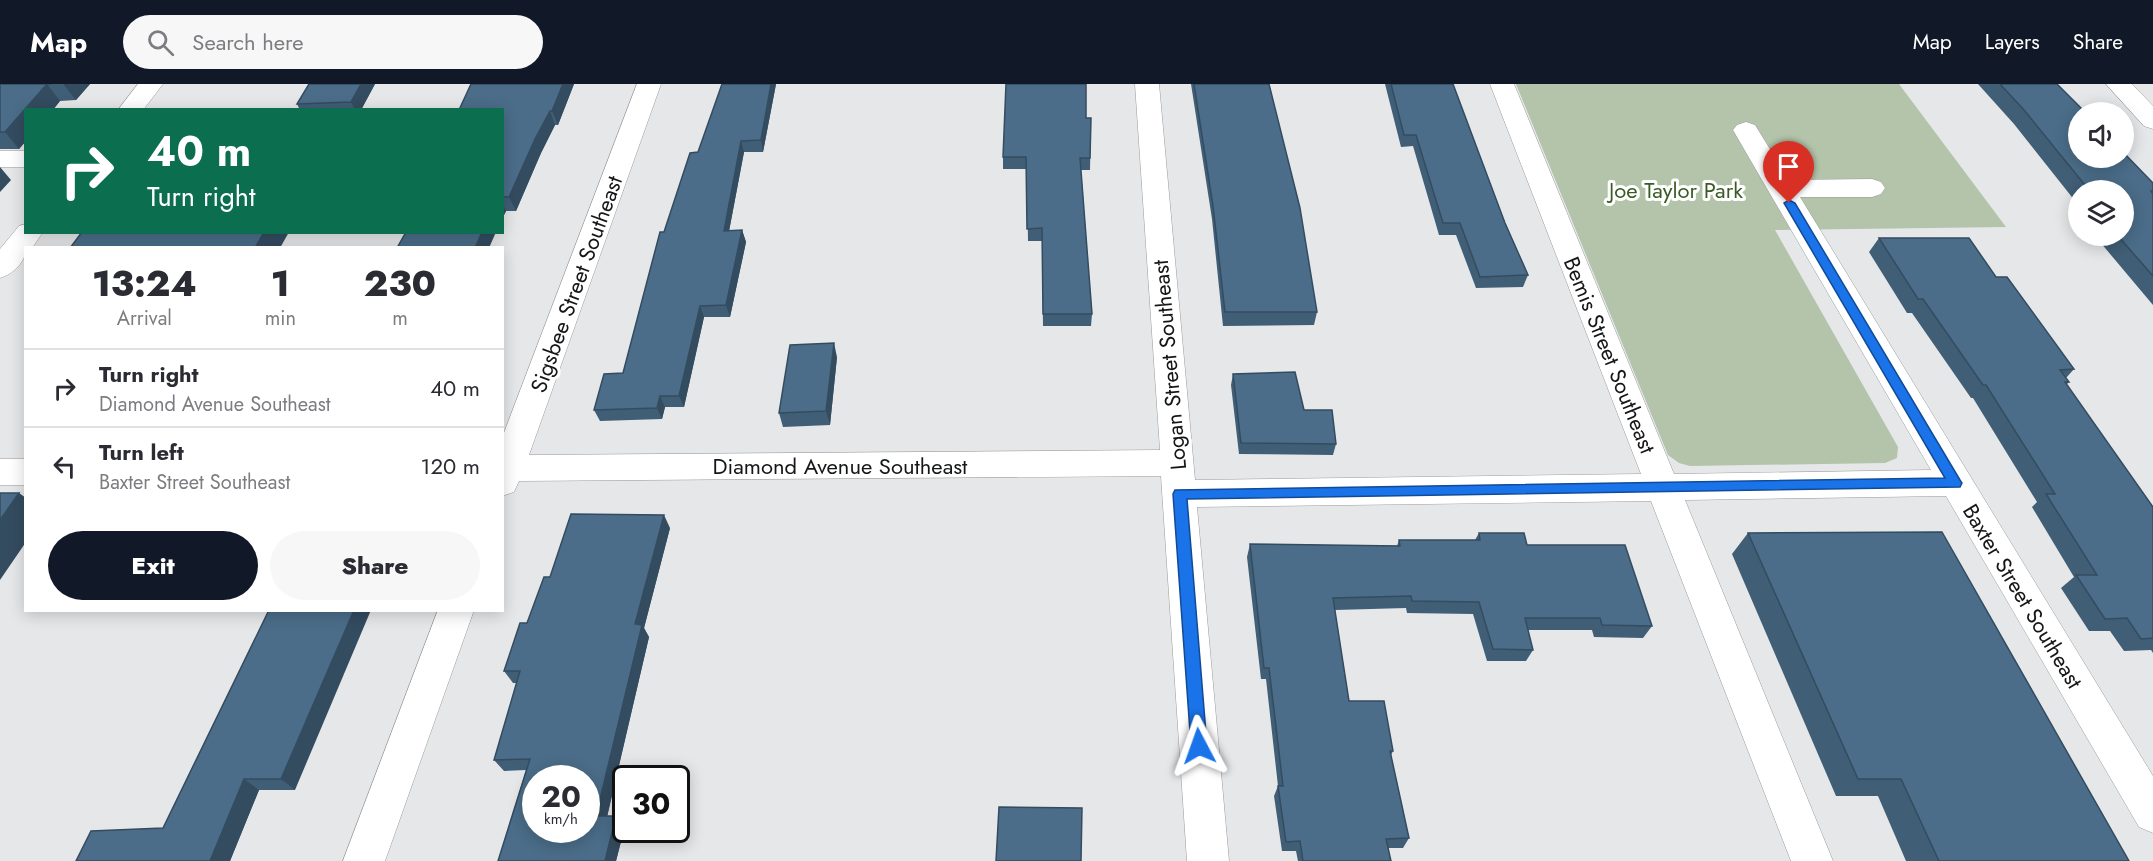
<!DOCTYPE html>
<html lang="en">
<head>
<meta charset="utf-8">
<style>
  body { margin:0; font-family:Jost,sans-serif; background:#f7f7f7; color:#2b2b33; height:100vh; display:flex; flex-direction:column; font-size:22px; white-space:nowrap }
  * { box-sizing:border-box; margin:0 }
  p { font-size:20px; color:#7c7c81 }
  .icon { flex:none; width:33px; height:33px; fill:none; stroke:currentColor; stroke-width:2; stroke-linecap:round; stroke-linejoin:round }
  .map { position:relative; flex:1; overflow:hidden }
  .drawer { position:absolute; left:24px; top:162px; width:480px; height:366px; display:flex; flex-direction:column; background:#fff; border-radius:0px; box-shadow:0 3px 15px #0003 }
  .drawer>* { flex:none }
  .guide { position:absolute; left:24px; top:24px; width:480px; height:126px; border-radius:0px; box-shadow:0 3px 15px #0003; background:#0b6e4f; color:#fff; overflow:hidden }
  .fabs { position:absolute; left:2068px; top:18px; display:grid; gap:12px }
  .fabs a { display:grid; place-items:center; width:66px; height:66px; border-radius:50%; background:#fff; box-shadow:0 3px 15px #0003; font-size:30px }
  .speed { position:absolute; left:522px; top:681px; display:flex; gap:12px; font-size:30px; font-weight:700; text-align:center }
  .speed>* { display:grid; place-content:center; width:78px; height:78px; border-radius:50%; background:#fff; box-shadow:0 3px 15px #0003; line-height:1 }
  .speed small { font-size:15px; font-weight:400 }
  .speed .limit { border:3px solid #111; border-radius:9px; background:#fff; color:#111 }
  .pin { position:absolute; display:grid; place-items:center; width:51px; height:51px; color:#fff; margin:-62px -26px; border-radius:50% 50% 50% 0; rotate:-45deg; box-shadow:0 0 6px #0007 }
  .pin .icon { rotate:45deg }
  .me { position:absolute; width:66px; margin:-33px; rotate:356deg; stroke-linejoin:round; filter:drop-shadow(0 0 4px #0008) }
  .turn { display:flex; align-items:center; gap:21px; height:126px; padding:0 24px; font-size:27px }
  .turn .icon { width:78px; height:78px; stroke-width:2.5 }
  .turn b { display:block; font-size:42px; line-height:51px }
  .eta { display:flex; justify-content:space-evenly; align-items:center; height:102px; text-align:center }
  .eta b { font-size:36px; font-weight:800; line-height:42px }
  .cta { display:flex; gap:12px; margin-top:auto; padding:12px 24px }
  .cta a { flex:1; height:69px; border-radius:36px; background:#111827; color:#fff; font-size:24px; font-weight:800; line-height:69px; text-align:center }
  .cta a+a { background:#f7f7f7; color:#2b2b33 }
  ul { padding:0; list-style:none }
  li { display:flex; align-items:center; gap:18px; height:78px; padding:0 24px; border-top:2px solid #e1e1e2 }
  li div { flex:1 }
  li b { display:block; font-size:22px }
  li em { font-style:normal }
  header { display:flex; align-items:center; gap:36px; box-sizing:border-box; height:84px; padding:0 30px; background:#111827; color:#fff }
  header strong { font-size:28px }
  nav { display:flex; gap:33px; margin-inline-start:auto; font-size:21px }
  .search { width:420px; height:54px; background:#f7f7f7; display:flex; align-items:center; gap:15px; box-sizing:border-box; padding:0 21px; border-radius:33px; color:#7c7c81; font-size:22px }
  .map>svg:first-child { display:block }
</style>
</head>
<body>
<header>
<strong>Map</strong>
<div class="search"><svg class="icon" aria-label="search" viewBox="0 0 24 24"><circle cx="10" cy="10" r="6"/><path d="M15 15l6 6"/></svg>Search here</div>
<nav><a>Map</a><a>Layers</a><a>Share</a></nav>
</header>
<div class="map">
<svg width="2153" height="777" viewBox="0 0 2153 777">
  <rect width="100%" height="100%" fill="#e5e7e9"/>
  <path fill="#b3c4aa" d="M 1516,0 L 1899,0 L 2006,143 L 1775,146 L 1898,363 L 1897,374 L 1885,379 L 1690,382 L 1679,379 L 1668,371 Z"/>
  <g fill="none" stroke-linecap="round" stroke-linejoin="round">
    <defs>
      <path id="street" d="M 637,0 L 661,0 L 529,371 L 1160,366 L 1135,0 L 1159,0 L 1195,396 L 1641,390 L 1490,0 L 1514,0 L 1674,390 L 1931,386 L 1733,46 L 1737,41 L 1746,38 L 1755,41 L 1789,96 L 1872,95 L 1881,98 L 1885,104 L 1881,110 L 1872,113 L 1800,113 L 2153,692 L 2153,749 L 2139,743 L 1946,412 L 1685,416 L 1833,777 L 1791,777 L 1651,417 L 1197,423 L 1229,777 L 1187,777 L 1161,392 L 519,397 L 514,408 L 502,412 L 502,354 Z
        M 2106,0 L 2132,0 L 2153,22 L 2153,45 L 2144,42 Z
        M 0,67 L 26,67 L 26,83 L 0,83 Z
        M 0,375 L 26,375 L 26,401 L 0,401 Z
        M 438,526 L 474,526 L 385,777 L 343,777 Z"/>
      <path id="secondary" d="M 138,0 L 163,0 L 143,26 L 118,26 Z
        M 26,140 L 26,148 L 43,148 L 32,164 L 26,164 C 26,178 13,190 0,194 L 0,165 L 19,142 Z"/>
    </defs>
    <use href="#street" stroke="#9a9b9d" stroke-width="1"/>
    <use href="#secondary" stroke="#9a9b9d" stroke-width="1"/>
    <use href="#street" fill="#fff" fill-rule="evenodd"/>
    <use href="#secondary" fill="#fff" fill-rule="evenodd"/>
  </g>
  <path fill="#405e76" d="M 0,0 L 90,0 L 76,16 L 60,17 L 19,65 L 0,65 Z
    M 375,0 L 361,26 L 300,26 L 297,20 Z
    M 574,0 L 558,41 L 555,41 L 541,69 L 516,127 L 506,127 L 502,135 L 502,26 Z
    M 776,0 L 763,68 L 744,68 L 729,147 L 742,146 L 746,158 L 730,233 L 704,233 L 684,323 L 665,323 L 662,335 L 600,337 L 594,326 L 623,289 L 664,148 L 698,68 Z
    M 1191,0 L 1269,0 L 1317,228 L 1314,241 L 1223,242 L 1212,135 Z
    M 1385,0 L 1453,0 L 1505,139 L 1528,191 L 1523,203 L 1476,204 L 1456,151 L 1439,151 L 1413,62 L 1401,63 Z
    M 1978,0 L 2057,0 L 2153,99 L 2153,221 L 2095,152 L 2124,152 L 2124,106 L 2079,106 L 2079,122 L 2014,40 Z
    M 1086,34 L 1091,34 L 1090,86 L 1081,86 L 1092,230 L 1091,242 L 1043,242 L 1042,157 L 1028,157 L 1027,85 L 1003,85 L 1003,73 Z
    M 1879,154 L 1996,193 L 2074,285 L 2066,294 L 2069,298 L 2066,301 L 2153,423 L 2153,569 L 2151,566 L 2124,567 L 2110,547 L 2089,547 L 2061,504 L 2074,493 L 2032,423 L 2037,418 L 1973,314 L 1971,314 L 1912,229 L 1907,229 L 1869,168 Z
    M 837,273 L 830,341 L 783,343 L 779,329 Z
    M 1233,290 L 1304,326 L 1336,360 L 1333,371 L 1239,370 L 1231,301 Z
    M 670,444 L 644,544 L 649,553 L 607,732 L 616,732 L 625,742 L 616,777 L 498,777 L 526,686 L 504,687 L 494,676 L 517,599 L 513,599 L 504,587 L 550,493 Z
    M 1479,449 L 1527,461 L 1652,542 L 1643,554 L 1594,553 L 1592,546 L 1528,546 L 1533,566 L 1526,577 L 1487,577 L 1473,530 L 1407,529 L 1406,524 L 1335,526 L 1349,617 L 1393,667 L 1391,671 L 1409,754 L 1403,764 L 1388,764 L 1391,777 L 1298,777 L 1296,767 L 1282,767 L 1274,712 L 1278,702 L 1266,595 L 1261,595 L 1247,473 L 1250,460 L 1397,462 L 1399,456 L 1475,456 Z
    M 1748,449 L 2129,777 L 1906,777 L 1878,712 L 1836,712 L 1732,470 Z
    M 269,526 L 295,706 L 259,706 L 230,777 L 76,777 L 163,744 Z"/>
  <path fill="#344c60" d="M 47,0 L 60,17 L 53,26 L 26,26 L 26,57 L 19,65 L 5,48 Z
    M 63,0 L 90,0 L 76,16 Z
    M 361,0 L 375,0 L 361,26 L 355,26 L 351,18 Z
    M 563,0 L 574,0 L 558,41 L 552,27 Z
    M 771,0 L 776,0 L 763,68 L 761,56 Z
    M 550,27 L 555,41 L 541,69 L 516,127 L 509,113 L 535,55 Z
    M 741,57 L 744,68 L 727,158 L 724,147 Z
    M 0,83 L 11,96 L 0,108 Z
    M 502,120 L 506,127 L 502,135 Z
    M 742,146 L 746,158 L 730,233 L 726,221 Z
    M 264,148 L 289,148 L 280,164 L 255,164 Z
    M 482,148 L 496,148 L 489,164 L 475,164 Z
    M 700,222 L 704,233 L 684,323 L 679,312 Z
    M 834,259 L 837,273 L 830,341 L 826,327 Z
    M 660,312 L 665,323 L 662,335 L 657,324 Z
    M 19,409 L 26,414 L 26,458 L 0,496 L 0,436 Z
    M 664,431 L 670,444 L 644,544 L 649,553 L 605,742 L 596,732 L 635,540 Z
    M 354,526 L 371,526 L 295,706 L 281,695 Z
    M 244,695 L 259,706 L 230,777 L 210,777 Z
    M 616,732 L 625,742 L 616,777 L 605,777 Z"/>
  <path fill="#4b6d89" stroke="#344c60" stroke-width="1.5" fill-rule="evenodd" d="M 0,0 L 51,0 L 47,0 L 5,48 L 0,48 Z
    M 309,0 L 361,0 L 351,18 L 297,20 Z
    M 471,0 L 563,0 L 552,27 L 550,27 L 535,55 L 509,113 L 502,113 L 502,26 L 459,26 Z
    M 722,0 L 771,0 L 761,56 L 741,57 L 724,147 L 742,146 L 726,221 L 700,222 L 679,312 L 660,312 L 657,324 L 594,326 L 604,290 L 623,289 L 660,148 L 664,148 L 690,69 L 698,68 Z
    M 1006,0 L 1086,0 L 1086,34 L 1091,34 L 1090,74 L 1080,74 L 1092,230 L 1043,230 L 1042,144 L 1027,145 L 1026,73 L 1003,73 Z
    M 1194,0 L 1269,0 L 1300,124 L 1317,228 L 1225,228 L 1213,122 Z
    M 1391,0 L 1453,0 L 1505,139 L 1528,191 L 1480,193 L 1460,139 L 1443,139 L 1416,51 L 1404,51 Z
    M 2000,0 L 2057,0 L 2085,28 L 2079,28 L 2079,74 L 2124,74 L 2124,69 L 2153,99 L 2153,107 L 2151,107 L 2153,110 L 2153,192 L 2118,152 L 2124,152 L 2124,106 L 2089,106 L 2024,26 Z
    M 82,148 L 264,148 L 255,164 L 70,164 Z
    M 406,148 L 482,148 L 475,164 L 397,164 Z
    M 1879,154 L 1969,154 L 1996,193 L 2007,193 L 2074,285 L 2060,286 L 2069,298 L 2065,298 L 2153,423 L 2153,554 L 2141,555 L 2127,534 L 2105,535 L 2076,491 L 2097,491 L 2046,410 L 2055,410 L 1986,301 L 1983,301 L 1923,215 L 1918,215 Z
    M 834,259 L 826,327 L 779,329 L 790,261 Z
    M 1295,288 L 1304,326 L 1332,326 L 1336,360 L 1241,359 L 1233,290 Z
    M 0,409 L 19,409 L 0,436 Z
    M 571,430 L 664,431 L 635,540 L 642,541 L 596,732 L 616,732 L 605,777 L 498,777 L 530,675 L 494,676 L 520,587 L 504,587 L 520,539 L 527,539 L 544,493 L 550,493 ZM 536,694 L 586,694 L 586,746 L 536,746 Z
    M 1942,448 L 2129,777 L 1939,777 L 1901,695 L 1858,695 L 1748,449 Z
    M 1479,449 L 1524,449 L 1527,461 L 1625,461 L 1652,542 L 1602,541 L 1600,534 L 1525,534 L 1533,566 L 1493,565 L 1479,518 L 1412,517 L 1411,512 L 1333,514 L 1349,617 L 1384,617 L 1393,667 L 1390,667 L 1409,754 L 1386,755 L 1391,777 L 1303,777 L 1300,757 L 1286,758 L 1278,702 L 1283,702 L 1269,584 L 1264,584 L 1250,460 L 1400,462 L 1399,456 L 1480,456 Z
    M 269,526 L 354,526 L 281,695 L 244,695 L 210,777 L 76,777 L 91,747 L 163,744 Z
    M 999,723 L 1082,724 L 1081,777 L 996,777 Z"/>
  <path fill="#1a73e8" stroke="#114b97" stroke-width="1.5" d="M 1789,116 L 1795,119 L 1960,396 L 1962,399 L 1960,403 L 1187,415 L 1207,662 L 1205,668 L 1199,670 L 1194,668 L 1191,662 L 1173,410 L 1175,406 L 1945,394 L 1784,119 Z"/>
  <g text-anchor="middle" stroke-width="6" stroke-linejoin="round" paint-order="stroke">
    <g font-size="22" fill="#3a5b26" stroke="#fff">
      <text x="1676" y="114">Joe Taylor Park</text>
    </g>
    <g font-size="22" fill="#151617" stroke="#fff">
      <text transform="translate(576 200) rotate(-70)" y="8">Sigsbee Street Southeast</text>
      <text transform="translate(1610 271) rotate(68)" y="8">Bemis Street Southeast</text>
      <text transform="translate(1169 281) rotate(-95)" y="8">Logan Street Southeast</text>
      <text x="840" y="390">Diamond Avenue Southeast</text>
      <text transform="translate(2023 512) rotate(59)" y="8">Baxter Street Southeast</text>
    </g>
  </g>
</svg>
<div class="fabs">
<a><svg class="icon" aria-label="sound" viewBox="0 0 24 24"><path d="M4 9h4l5-4v14l-5-4H4zM17 9q2 3 0 6"/></svg></a>
<a><svg class="icon" aria-label="layers" viewBox="0 0 24 24"><path d="M12 4l9 5-9 5-9-5zM3 14l9 5 9-5"/></svg></a>
</div>
<div class="speed"><div>20<small>km/h</small></div><div class="limit">30</div></div>
<div class="pin" style="left:1789px;top:119px;background:#d93025"><svg class="icon" aria-label="arrive" viewBox="0 0 24 24"><path d="M6 21V4h12l-3 4 3 4H6"/></svg></div>
<svg class="me" style="left:1199px;top:662px" viewBox="-20 -20 40 40"><path d="M0-17L14 15 0 8-14 15z" fill="#1a73e8" stroke="#fff" stroke-width="4"/></svg>
<div class="guide">
<div class="turn"><svg class="icon" aria-label="right" viewBox="0 0 24 24"><path d="M7 20v-9h11M14 6l5 5-5 5"/></svg><div><b>40 m</b>Turn right</div></div>
</div>
<section class="drawer">
<div class="eta">
<div><b>13:24</b><p>Arrival</p></div>
<div><b>1</b><p>min</p></div>
<div><b>230</b><p>m</p></div>
</div>
<ul>
<li><svg class="icon" aria-label="right" viewBox="0 0 24 24"><path d="M7 20v-9h11M14 6l5 5-5 5"/></svg><div><b>Turn right</b><p>Diamond Avenue Southeast</p></div><em>40 m</em></li>
<li><svg class="icon" aria-label="left" viewBox="0 0 24 24"><path d="M17 20v-9H6M10 6l-5 5 5 5"/></svg><div><b>Turn left</b><p>Baxter Street Southeast</p></div><em>120 m</em></li>
</ul>
<div class="cta"><a>Exit</a><a>Share</a></div>
</section>
</div>
</body>
</html>
